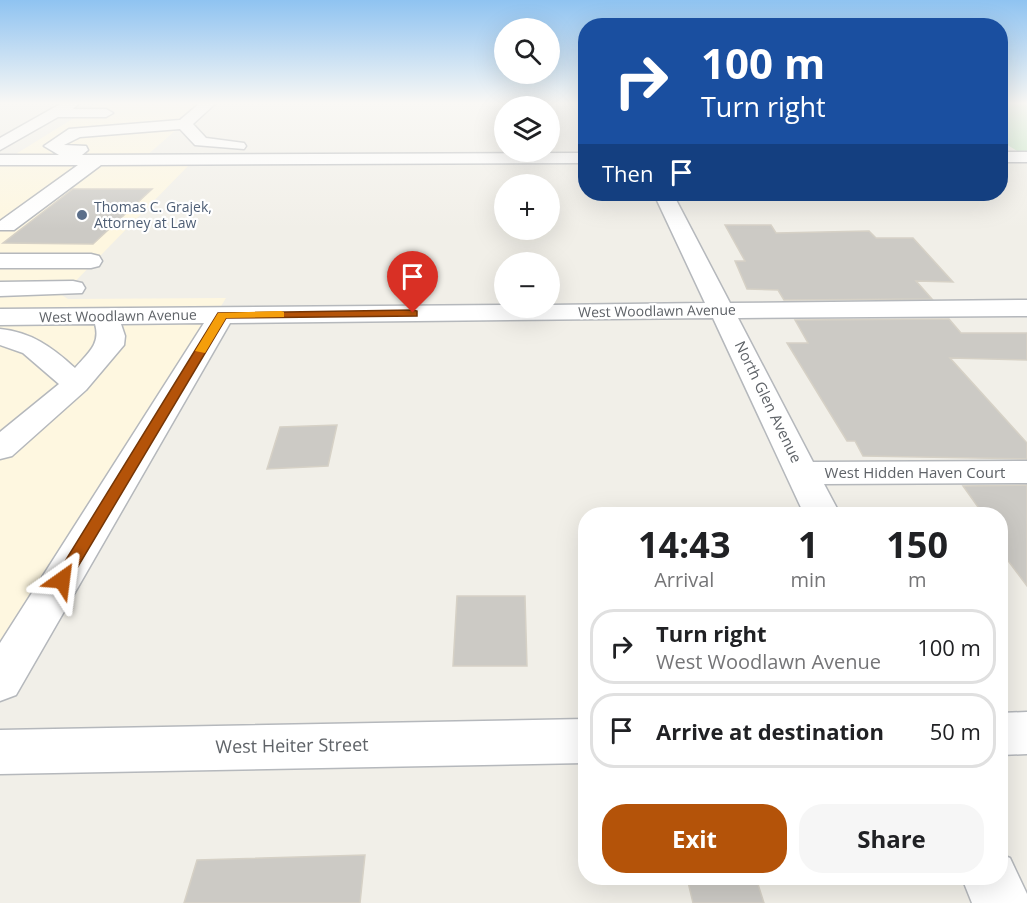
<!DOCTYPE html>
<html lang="en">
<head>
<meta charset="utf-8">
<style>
  body { margin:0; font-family:"Open Sans",sans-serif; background:#f6f6f6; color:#202124; height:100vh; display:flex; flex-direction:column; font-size:22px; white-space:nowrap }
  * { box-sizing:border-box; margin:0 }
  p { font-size:20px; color:#757577 }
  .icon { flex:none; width:33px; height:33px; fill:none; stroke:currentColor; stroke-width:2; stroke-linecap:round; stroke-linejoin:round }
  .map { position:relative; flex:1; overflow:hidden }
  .side { position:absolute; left:578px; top:507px; width:430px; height:378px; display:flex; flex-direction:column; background:#fff; border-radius:24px; box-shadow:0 6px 24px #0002 }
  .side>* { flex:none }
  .guide { position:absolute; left:578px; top:18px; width:430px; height:183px; border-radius:24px; box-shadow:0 6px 24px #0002; background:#1a4fa0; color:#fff; overflow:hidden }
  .tools { position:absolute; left:494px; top:18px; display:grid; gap:12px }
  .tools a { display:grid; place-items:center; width:66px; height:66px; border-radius:50%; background:#fff; box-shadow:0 6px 24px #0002; font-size:30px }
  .pin { position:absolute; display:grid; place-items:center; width:51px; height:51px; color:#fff; margin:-62px -26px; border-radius:50% 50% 50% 0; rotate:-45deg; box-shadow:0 0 6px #0007 }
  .pin .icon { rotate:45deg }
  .me { position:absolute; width:66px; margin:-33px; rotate:31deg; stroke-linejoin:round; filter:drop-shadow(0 0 4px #0008) }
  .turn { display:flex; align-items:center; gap:21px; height:126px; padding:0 24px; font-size:27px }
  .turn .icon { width:78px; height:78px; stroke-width:2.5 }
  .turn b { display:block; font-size:42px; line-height:51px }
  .then { display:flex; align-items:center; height:57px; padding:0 24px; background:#0003; gap:12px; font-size:22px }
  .eta { display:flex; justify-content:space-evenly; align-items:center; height:102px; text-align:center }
  .eta b { font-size:36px; font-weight:700; line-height:42px }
  .cta { display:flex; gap:12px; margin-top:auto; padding:12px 24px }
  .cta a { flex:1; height:69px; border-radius:24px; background:#b45309; color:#fff; font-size:24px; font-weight:700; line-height:69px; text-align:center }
  .cta a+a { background:#f6f6f6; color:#202124 }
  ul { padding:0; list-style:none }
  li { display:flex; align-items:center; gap:18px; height:75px; margin:0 12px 9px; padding:0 12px; border:3px solid #e0e0e0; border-radius:24px }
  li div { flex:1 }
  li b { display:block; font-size:22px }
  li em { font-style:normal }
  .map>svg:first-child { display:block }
</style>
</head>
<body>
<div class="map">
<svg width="1027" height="903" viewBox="0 0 1027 903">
  <rect width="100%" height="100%" fill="#f1efe8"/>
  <path fill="#fef7e0" d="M 98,103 L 207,103 L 145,157 L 11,157 Z
    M 192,162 L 62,295 L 68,299 L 226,298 L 220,308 L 0,311 L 0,164 Z
    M 205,322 L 0,646 L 0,324 Z"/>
  <path fill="#c5e8c5" d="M 1001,103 L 1027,103 L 1027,154 L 1022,154 L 1001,141 Z"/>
  <path fill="#cccac5" stroke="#d6d1c6" stroke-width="1.5" d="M 73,189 L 152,189 L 93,244 L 3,243 Z
    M 725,225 L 771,225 L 776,233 L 869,231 L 876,238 L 913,238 L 953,282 L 916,281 L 932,299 L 784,300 L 778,290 L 747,289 L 735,261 L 745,261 Z
    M 949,319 L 961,333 L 1027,333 L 1027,360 L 950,358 L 1027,443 L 1027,459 L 863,456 L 855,441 L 847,441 L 787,343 L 808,343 L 795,320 Z
    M 337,425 L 328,466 L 267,469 L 280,427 Z
    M 1027,485 L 1027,586 L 1000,550 L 1000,514 L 983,514 L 963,486 Z
    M 457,596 L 525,596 L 527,666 L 453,666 Z
    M 365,855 L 360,903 L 184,903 L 197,860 Z
    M 687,878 L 756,878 L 764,903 L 693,903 Z"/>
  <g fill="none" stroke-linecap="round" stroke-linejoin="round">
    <defs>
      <path id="minor" d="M 62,103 L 79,103 L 73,109 L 106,109 L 113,113 L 106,117 L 58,117 L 0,150 L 0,138 Z
        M 200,103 L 216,103 L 193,124 L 206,138 L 244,143 L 246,146 L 244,149 L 195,145 L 180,129 L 80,137 L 64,145 L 86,146 L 88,150 L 82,155 L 585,153 L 585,163 L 101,165 L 14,230 L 0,230 L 0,221 L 78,165 L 0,165 L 0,155 L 59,155 L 44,146 L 69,129 L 180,120 Z
        M 1000,152 L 1027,152 L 1027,162 L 1000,162 Z
        M 654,194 L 673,194 L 730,303 L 1027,300 L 1027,316 L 738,318 L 813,462 L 1027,461 L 1027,483 L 824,484 L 840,514 L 804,514 L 713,318 L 230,323 L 16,695 L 0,701 L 0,643 L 204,323 L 121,324 L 125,336 L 124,345 L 86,390 L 12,456 L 0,459 L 0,432 L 59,384 L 23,353 L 0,345 L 0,329 C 31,332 52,347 75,368 C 88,353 101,344 95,324 L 0,325 L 0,309 L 504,305 L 504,308 L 549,308 L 549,305 L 705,303 Z
        M 0,254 L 91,254 L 99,256 L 102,261 L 99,266 L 91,268 L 0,268 Z
        M 73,281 L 82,283 L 85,288 L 82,293 L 0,296 L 0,282 Z
        M 1027,712 L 1027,754 L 1000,755 L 1000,713 Z
        M 585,719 L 585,763 L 0,774 L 0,730 Z
        M 1000,854 L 1010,858 L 1027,894 L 1027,903 L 972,903 L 962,878 L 1000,878 Z"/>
    </defs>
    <use href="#minor" stroke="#b5b8bc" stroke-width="3"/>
    <use href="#minor" fill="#fff" fill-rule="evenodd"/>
  </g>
  <linearGradient id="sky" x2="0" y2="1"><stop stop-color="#8fc3f1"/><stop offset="0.45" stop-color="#f9f8f5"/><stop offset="1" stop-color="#f9f8f5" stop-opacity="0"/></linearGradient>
  <rect width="1027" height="229" fill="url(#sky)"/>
  <path fill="#b45309" stroke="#753606" stroke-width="1.5" d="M 413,310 L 417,311 L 417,316 L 226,318 L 67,585 L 56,585 L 53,580 L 56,576 L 218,313 Z"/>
  <path fill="#f59e0b" d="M 281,311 L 284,312 L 284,317 L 226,318 L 205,353 L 195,351 L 218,313 Z"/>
  <circle fill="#5c6f8a" stroke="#fff" stroke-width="2" cx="82" cy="215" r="6"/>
  <g text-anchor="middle" stroke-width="4.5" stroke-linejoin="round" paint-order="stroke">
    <g font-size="14" fill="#4e5e75" stroke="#fff" text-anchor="start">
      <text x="94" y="212">Thomas C. Grajek,<tspan x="94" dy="16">Attorney at Law</tspan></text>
    </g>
    <g font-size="14" fill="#5f6368" stroke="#fff">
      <text transform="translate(657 311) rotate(-1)" y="5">West Woodlawn Avenue</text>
      <text transform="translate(118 316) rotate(-1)" y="5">West Woodlawn Avenue</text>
    </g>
    <g font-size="15" fill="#5f6368" stroke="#fff">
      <text transform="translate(768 402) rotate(64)" y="5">North Glen Avenue</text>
      <text x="915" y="478">West Hidden Haven Court</text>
    </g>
    <g font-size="18" fill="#5f6368" stroke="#fff">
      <text transform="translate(292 746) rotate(-1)" y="6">West Heiter Street</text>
    </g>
  </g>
</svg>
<div class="tools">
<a><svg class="icon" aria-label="search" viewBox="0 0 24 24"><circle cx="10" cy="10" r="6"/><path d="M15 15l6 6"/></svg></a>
<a><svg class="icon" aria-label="layers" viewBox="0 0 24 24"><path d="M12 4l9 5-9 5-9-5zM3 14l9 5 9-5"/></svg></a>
<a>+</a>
<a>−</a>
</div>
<div class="pin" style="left:413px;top:313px;background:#d93025"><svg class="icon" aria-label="arrive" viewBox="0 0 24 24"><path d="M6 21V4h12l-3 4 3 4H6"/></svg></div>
<svg class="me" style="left:62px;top:580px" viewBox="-20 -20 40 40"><path d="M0-17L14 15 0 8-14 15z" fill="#b45309" stroke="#fff" stroke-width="4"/></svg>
<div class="guide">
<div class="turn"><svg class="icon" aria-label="right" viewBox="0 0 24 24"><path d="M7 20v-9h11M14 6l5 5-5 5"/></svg><div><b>100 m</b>Turn right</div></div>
<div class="then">Then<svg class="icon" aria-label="arrive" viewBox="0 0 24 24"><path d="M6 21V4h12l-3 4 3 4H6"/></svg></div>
</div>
<section class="side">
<div class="eta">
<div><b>14:43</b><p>Arrival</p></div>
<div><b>1</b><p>min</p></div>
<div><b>150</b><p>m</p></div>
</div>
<ul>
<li><svg class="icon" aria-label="right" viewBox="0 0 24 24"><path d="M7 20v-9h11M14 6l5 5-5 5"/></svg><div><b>Turn right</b><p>West Woodlawn Avenue</p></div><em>100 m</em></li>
<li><svg class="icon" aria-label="arrive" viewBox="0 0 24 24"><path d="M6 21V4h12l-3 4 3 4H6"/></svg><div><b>Arrive at destination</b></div><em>50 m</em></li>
</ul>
<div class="cta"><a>Exit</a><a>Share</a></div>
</section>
</div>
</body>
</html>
